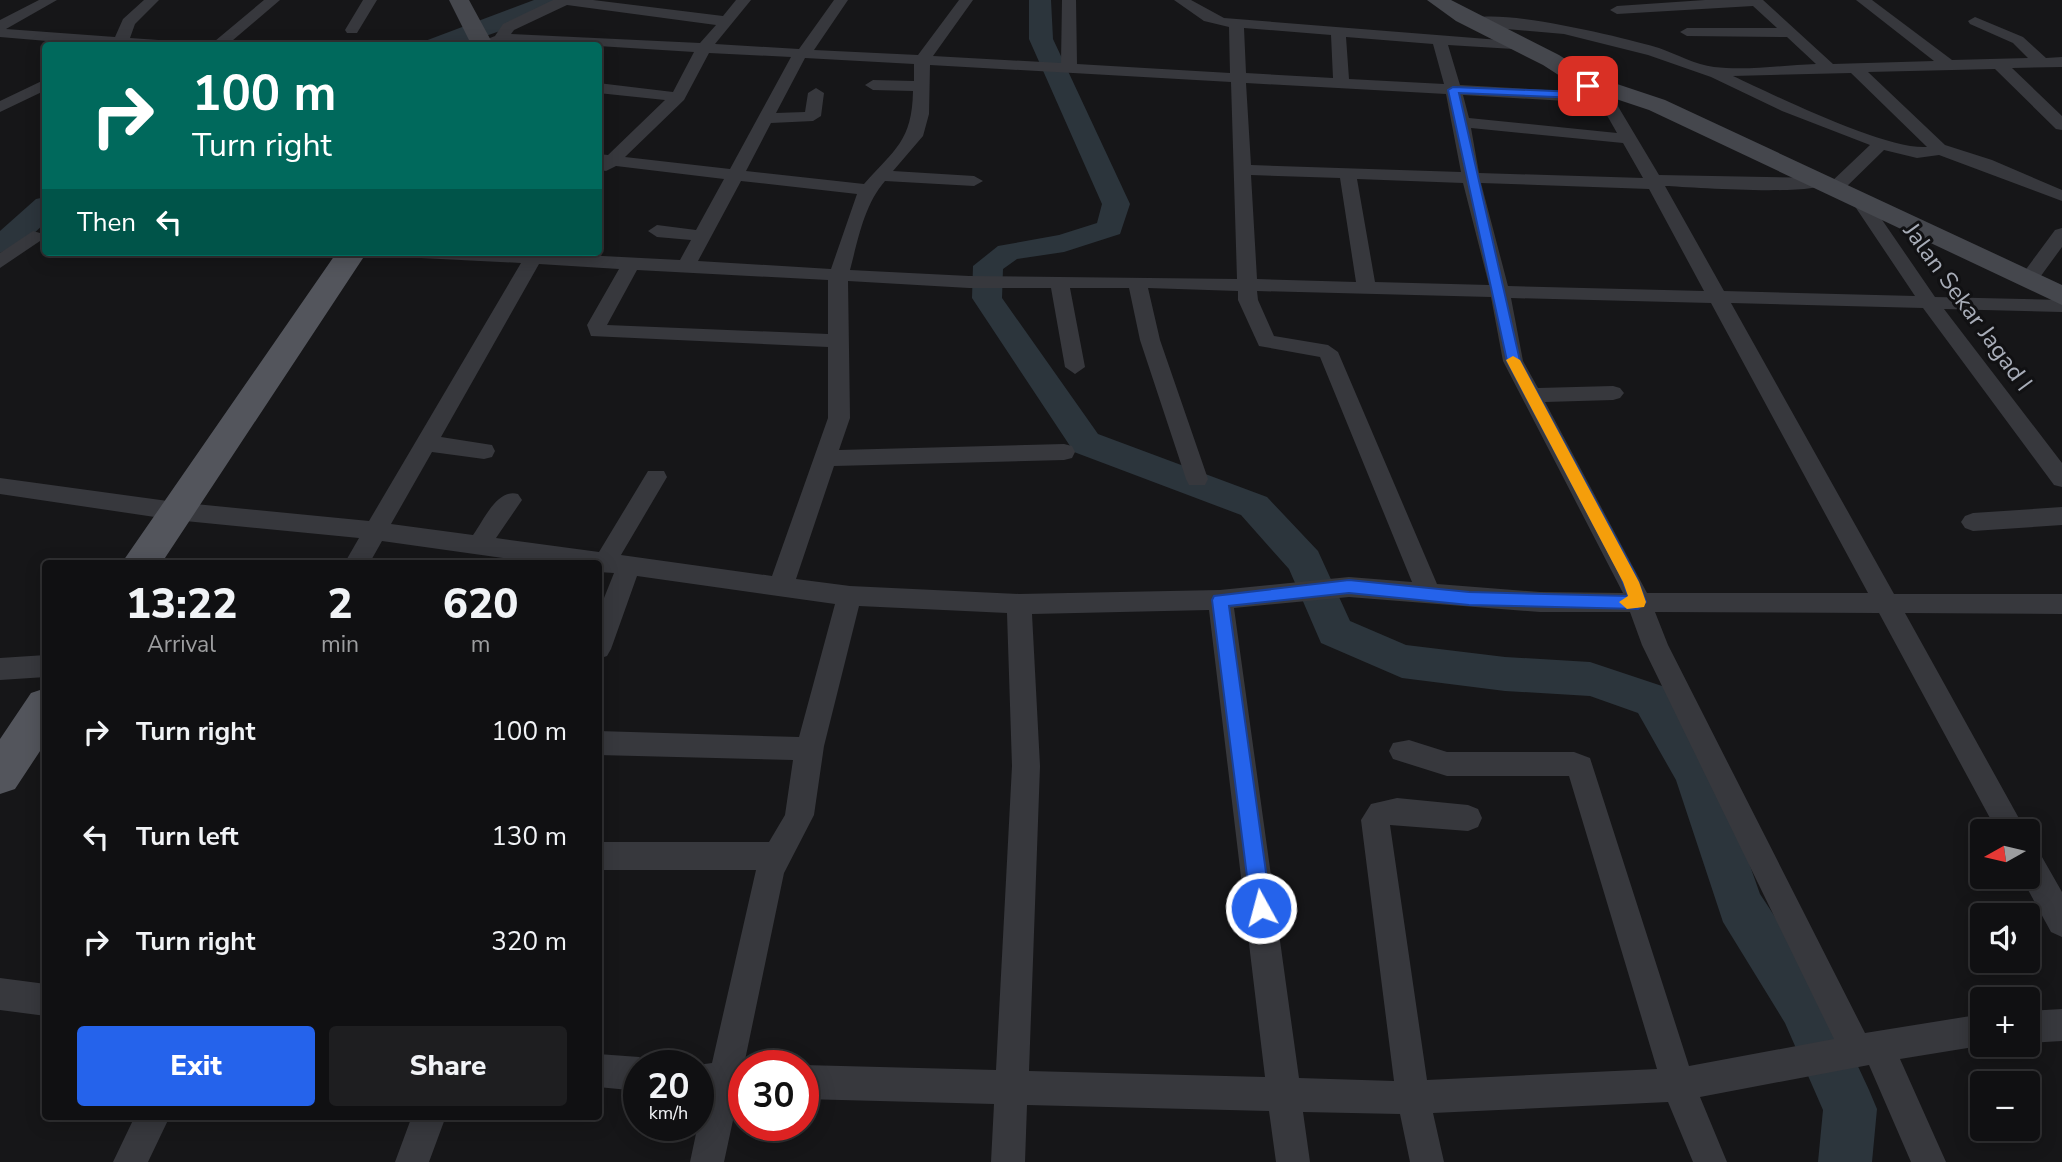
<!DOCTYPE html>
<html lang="en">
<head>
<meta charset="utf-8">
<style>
  body { margin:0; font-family:"Nunito Sans",sans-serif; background:#1e1e20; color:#f1f3f6; height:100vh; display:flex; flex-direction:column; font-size:26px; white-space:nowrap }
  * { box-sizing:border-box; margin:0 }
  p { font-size:23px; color:#9c9d9f }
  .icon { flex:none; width:38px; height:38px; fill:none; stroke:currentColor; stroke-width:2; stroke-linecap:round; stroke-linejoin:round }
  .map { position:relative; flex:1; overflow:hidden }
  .drawer { position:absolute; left:42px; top:560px; width:560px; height:560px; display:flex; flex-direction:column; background:#101012; border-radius:7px; box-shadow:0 4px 18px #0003,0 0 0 2px #303032 }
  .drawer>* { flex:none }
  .top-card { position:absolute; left:42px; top:42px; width:560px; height:214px; border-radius:7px; box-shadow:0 4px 18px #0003,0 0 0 2px #303032; background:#00695c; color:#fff; overflow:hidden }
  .needle { width:46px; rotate:262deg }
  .buttons { position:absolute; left:1970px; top:819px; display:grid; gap:14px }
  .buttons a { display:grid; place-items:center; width:70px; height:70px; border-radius:7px; background:#101012; box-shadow:0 4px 18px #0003,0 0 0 2px #303032; font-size:35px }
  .speed { position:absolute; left:623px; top:1050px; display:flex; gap:14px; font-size:35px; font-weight:700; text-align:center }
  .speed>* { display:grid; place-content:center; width:91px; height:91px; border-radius:50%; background:#101012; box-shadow:0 4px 18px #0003,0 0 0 2px #303032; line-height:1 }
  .speed small { font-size:18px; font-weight:400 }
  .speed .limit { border:10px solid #d22; background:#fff; color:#111 }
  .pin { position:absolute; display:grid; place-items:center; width:60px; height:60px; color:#fff; margin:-30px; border-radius:14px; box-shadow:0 4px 10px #0006 }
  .me { position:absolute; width:77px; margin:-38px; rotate:353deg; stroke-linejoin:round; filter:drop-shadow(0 0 5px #0008) }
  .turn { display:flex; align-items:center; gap:24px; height:147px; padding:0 35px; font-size:32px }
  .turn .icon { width:91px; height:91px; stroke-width:2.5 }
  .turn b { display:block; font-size:49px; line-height:60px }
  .then { display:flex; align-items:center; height:66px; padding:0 35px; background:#0003; gap:14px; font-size:26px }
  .eta { display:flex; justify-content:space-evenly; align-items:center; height:119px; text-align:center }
  .eta b { font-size:42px; font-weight:800; line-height:49px }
  .action { display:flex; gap:14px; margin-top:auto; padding:14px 35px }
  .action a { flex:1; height:80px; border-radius:7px; background:#2563eb; color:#fff; font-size:28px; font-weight:800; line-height:80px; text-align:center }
  .action a+a { background:#1e1e20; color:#f1f3f6 }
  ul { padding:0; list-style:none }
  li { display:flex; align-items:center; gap:21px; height:105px; padding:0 35px }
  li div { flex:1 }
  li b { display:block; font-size:26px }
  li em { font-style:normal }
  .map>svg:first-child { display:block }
</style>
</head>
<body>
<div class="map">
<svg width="2062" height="1162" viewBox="0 0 2062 1162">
  <rect width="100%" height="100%" fill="#161618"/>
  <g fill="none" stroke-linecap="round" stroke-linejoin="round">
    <path fill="#2c353c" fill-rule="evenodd" d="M 534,0 L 564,0 L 561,5 L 517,25 L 457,46 L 421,46 L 425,41 Z
      M 1029,0 L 1051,0 L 1053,39 L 1130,204 L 1120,234 L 1064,252 L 1017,259 L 1003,269 L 1002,298 L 1098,434 L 1267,497 L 1318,551 L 1350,621 L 1406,645 L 1505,657 L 1590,662 L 1668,688 L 1718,775 L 1760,894 L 1821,987 L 1869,1090 L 1877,1109 L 1872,1162 L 1818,1162 L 1823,1110 L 1785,1023 L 1723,922 L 1676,780 L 1638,713 L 1590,696 L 1505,691 L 1402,678 L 1321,643 L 1289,569 L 1241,515 L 1074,452 L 972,298 L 973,266 L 998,246 L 1059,235 L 1097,223 L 1102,204 L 1029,39 Z
      M 46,197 L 46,222 L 29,238 L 0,253 L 0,231 L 36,199 Z"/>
    <path fill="#37383d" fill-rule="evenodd" d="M 39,0 L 57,0 L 6,29 L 115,37 L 123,19 L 144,0 L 159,0 L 135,24 L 130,38 L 173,41 L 180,46 L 106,46 L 0,37 L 0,20 Z
      M 264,0 L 280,0 L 226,46 L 209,46 Z
      M 363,0 L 377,0 L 357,33 L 347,33 L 345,30 Z
      M 553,0 L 593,0 L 723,16 L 736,0 L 751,0 L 715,44 L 799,49 L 834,0 L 848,0 L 814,50 L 918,55 L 959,0 L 973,0 L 933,56 L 1061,63 L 1062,0 L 1076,0 L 1077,64 L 1230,73 L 1229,27 L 1204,21 L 1174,0 L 1191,0 L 1224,18 L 1525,42 L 1533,47 L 1530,50 L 1448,45 L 1460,85 L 1600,93 L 1605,85 L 1617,85 L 1619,88 L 1613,98 L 1659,175 L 1827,178 L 1830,182 C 1816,197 1691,187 1665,186 L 1724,291 L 1915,296 L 1850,199 L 1859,194 L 1865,195 L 1935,297 L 2062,300 L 2062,312 L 1944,309 L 2062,463 L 2062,487 L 2054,485 L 1923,308 L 1731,303 L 1894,594 L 2062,594 L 2062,614 L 1905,613 L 2026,831 L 1997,831 L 1879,613 L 1655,612 L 1668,645 L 1865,1033 L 1983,1014 L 1983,1045 L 1986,1045 L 1900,1059 L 1946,1162 L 1911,1162 L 1869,1065 L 1700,1097 L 1727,1162 L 1693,1162 L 1668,1102 L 1433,1113 L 1444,1162 L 1410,1162 L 1400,1114 L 1303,1112 L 1310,1162 L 1276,1162 L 1269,1111 L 1027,1105 L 1025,1162 L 991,1162 L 994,1104 L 803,1099 L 803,1065 L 996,1070 L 1012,766 L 1007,613 L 859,606 L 824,746 L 814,815 L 784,873 L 744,1065 L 747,1066 L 744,1066 L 744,1098 L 738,1097 L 724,1162 L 690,1162 L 704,1096 L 698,1096 L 698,1066 L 690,1066 L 712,1063 L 756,870 L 598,870 L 598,842 L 769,842 L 785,815 L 793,760 L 598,755 L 598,731 L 799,737 L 835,604 L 637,576 L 611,649 L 607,656 L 598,659 L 598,613 L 614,573 L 598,572 L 598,564 L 546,564 L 382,541 L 369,564 L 344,564 L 359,538 L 175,520 L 0,494 L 0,478 L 175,502 L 369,521 L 521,263 L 421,258 L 412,252 L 525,252 L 680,260 L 691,240 L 657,237 L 648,231 L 657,225 L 696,230 L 724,179 L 616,166 L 606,171 L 600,170 L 598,154 L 608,155 L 665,100 L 598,93 L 598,83 L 673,92 L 694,52 L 598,46 L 475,44 L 495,36 L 503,24 ZM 567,5 L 716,25 L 700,43 L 511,34 L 514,30 ZM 1244,28 L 1331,35 L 1333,78 L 1246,73 ZM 1346,37 L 1433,44 L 1444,84 L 1349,79 ZM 709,53 L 791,57 L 730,169 L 625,157 L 684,100 ZM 805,58 L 914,64 L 914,81 L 873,80 L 865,85 L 873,90 L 913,91 C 912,141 895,149 864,184 L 746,171 L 771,123 L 813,121 L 821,116 L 824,93 L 816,88 L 808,93 L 805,112 L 776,113 ZM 930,65 L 1231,82 L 1237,279 L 969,276 L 850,270 C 858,240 864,205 885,181 L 974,186 L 983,181 L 974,176 L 893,171 L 923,136 L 929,114 ZM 1246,83 L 1446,94 L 1461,172 L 1251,165 ZM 1463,95 L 1600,103 L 1617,133 L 1469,118 ZM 1471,128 L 1623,143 L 1643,178 L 1479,173 ZM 1251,175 L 1340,178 L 1356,282 L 1257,279 ZM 1357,179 L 1463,183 L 1489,285 L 1375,282 ZM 741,181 L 857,194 L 831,269 L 698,261 ZM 1481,183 L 1649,189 L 1704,291 L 1508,286 ZM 539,264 L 619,269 L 587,325 L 591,336 L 828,347 L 828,418 L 772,576 L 621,555 L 667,477 L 664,471 L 648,471 L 599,552 L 496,538 L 522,500 L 518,494 C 497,488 484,520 473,535 L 391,524 L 432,452 L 484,459 L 492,457 L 495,451 L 492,445 L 441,437 ZM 637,270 L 828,280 L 828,334 L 607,325 ZM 848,281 L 969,288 L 1051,288 L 1065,367 L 1075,374 L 1085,367 L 1070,288 L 1129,288 L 1140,340 L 1186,479 L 1189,485 L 1205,485 L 1208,479 L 1160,340 L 1148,288 L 1238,291 L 1238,300 L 1259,346 L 1320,357 L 1412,582 L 1349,577 L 1220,590 L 1019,594 L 850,586 L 796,579 L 834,466 L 1064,460 L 1072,458 L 1075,452 L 1072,446 L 1064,444 L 839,450 L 850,418 ZM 1257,291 L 1491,297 L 1503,361 L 1623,593 L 1540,592 L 1437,584 L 1338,352 L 1328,345 L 1274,336 L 1258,300 ZM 1511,298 L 1711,303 L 1868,593 L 1647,593 L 1545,402 L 1613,400 L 1620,398 L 1624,393 L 1620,388 L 1613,386 L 1538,388 L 1523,361 ZM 1349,597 L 1540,612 L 1630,612 L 1642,645 L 1834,1039 L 1689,1066 L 1590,758 L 1574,752 L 1447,752 L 1409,740 L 1393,743 L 1389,751 L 1393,759 L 1447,776 L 1569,776 L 1657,1069 L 1427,1080 L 1390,825 L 1468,831 L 1478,827 L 1482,818 L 1478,809 L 1468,805 L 1397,798 L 1371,804 L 1361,820 L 1394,1081 L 1299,1078 L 1234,608 ZM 1209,610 L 1265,1077 L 1029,1071 L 1040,766 L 1032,614 Z
      M 1705,0 L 1763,0 L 1833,64 L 1934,61 L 1856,0 L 1872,0 L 1952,60 L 2028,58 L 2013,43 L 1970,24 L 1968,21 L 1975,17 L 2023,37 L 2046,58 L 2062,57 L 2062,67 L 2012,68 L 2062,116 L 2062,130 L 2056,129 L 1995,69 L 1868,72 L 1945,145 L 1992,160 L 2062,190 L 2062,201 L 1939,155 L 1917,158 L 1884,150 L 1841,192 L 1829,192 L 1826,188 L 1829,184 L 1870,145 L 1782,111 L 1711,77 L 1648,55 L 1564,34 L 1473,26 L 1466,22 C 1485,3 1629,39 1659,48 C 1676,54 1696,65 1714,67 C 1747,71 1783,65 1816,64 L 1787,37 L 1687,36 L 1680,32 L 1687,28 L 1777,28 L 1753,6 L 1617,14 L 1610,10 L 1617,6 ZM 1851,73 L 1927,147 C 1886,150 1774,95 1733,76 Z
      M 46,79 L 46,90 L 0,112 L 0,101 Z
      M 2062,228 L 2062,247 L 2035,284 L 2021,284 L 2018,280 L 2021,276 L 2055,230 Z
      M 33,231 L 40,233 L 42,237 L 40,241 L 0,268 L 0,253 Z
      M 2062,507 L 2062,525 L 1973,531 L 1965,528 L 1961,522 L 1965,516 L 1973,513 Z
      M 46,655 L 46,677 L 0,680 L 0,658 Z
      M 2028,846 L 2038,850 L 2062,892 L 2062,937 L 2051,932 L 2021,877 L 2028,877 Z
      M 0,978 L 46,984 L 46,1016 L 0,1010 Z
      M 2062,1009 L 2062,1041 L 2028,1043 L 2028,1011 Z
      M 598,1054 L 639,1057 L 652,1066 L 639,1066 L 639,1091 L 598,1087 Z
      M 135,1116 L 170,1116 L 148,1162 L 113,1162 Z
      M 412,1116 L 446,1116 L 429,1162 L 395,1162 Z"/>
    <path fill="#45474d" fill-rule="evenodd" d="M 449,0 L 469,0 L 494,46 L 472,46 Z
      M 1427,0 L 1451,0 L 1559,55 L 1590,75 L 1665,100 L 2062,285 L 2062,305 L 1649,110 L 1574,85 L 1543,65 L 1456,21 Z"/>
    <path fill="#53555c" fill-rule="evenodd" d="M 337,252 L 367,252 L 161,564 L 121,564 Z
      M 46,688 L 46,742 L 15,789 L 0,794 L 0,739 L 31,693 Z"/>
  </g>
  <path fill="#2563eb" stroke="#184099" stroke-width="2" d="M 1584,84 L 1593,86 L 1580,98 L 1459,93 L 1520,361 L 1635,574 L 1646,602 L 1638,609 L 1469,605 L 1349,593 L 1229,606 L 1271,908 L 1268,915 L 1261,917 L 1254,915 L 1251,908 L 1212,600 L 1214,596 L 1349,580 L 1469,592 L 1628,596 L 1620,574 L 1507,361 L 1448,90 L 1453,87 L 1577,92 Z"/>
  <path fill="#f59e0b" d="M 1513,356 L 1520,360 L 1639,582 L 1646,602 L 1644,607 L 1627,609 L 1619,602 L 1628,596 L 1623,582 L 1506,360 Z"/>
  <g text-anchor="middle" stroke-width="6" stroke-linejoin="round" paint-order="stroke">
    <g font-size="24" fill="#a8adb8" stroke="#111113">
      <text transform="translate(1968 307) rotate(54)" y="8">Jalan Sekar Jagad I</text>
    </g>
  </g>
</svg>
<div class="buttons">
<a><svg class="needle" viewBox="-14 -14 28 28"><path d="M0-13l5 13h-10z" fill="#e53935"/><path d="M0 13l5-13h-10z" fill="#9c9d9f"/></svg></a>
<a><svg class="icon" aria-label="sound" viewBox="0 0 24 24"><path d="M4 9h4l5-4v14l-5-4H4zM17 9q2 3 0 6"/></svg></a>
<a>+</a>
<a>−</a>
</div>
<div class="speed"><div>20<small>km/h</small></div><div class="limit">30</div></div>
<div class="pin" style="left:1588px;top:86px;background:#d93025"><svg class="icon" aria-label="arrive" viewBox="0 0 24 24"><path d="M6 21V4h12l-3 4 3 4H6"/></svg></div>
<svg class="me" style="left:1261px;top:908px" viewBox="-20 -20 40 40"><circle r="17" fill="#2563eb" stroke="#fff" stroke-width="3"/><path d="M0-11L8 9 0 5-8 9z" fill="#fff"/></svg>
<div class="top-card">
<div class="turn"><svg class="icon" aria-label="right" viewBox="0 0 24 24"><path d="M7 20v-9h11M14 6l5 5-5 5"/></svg><div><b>100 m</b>Turn right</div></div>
<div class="then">Then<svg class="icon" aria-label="left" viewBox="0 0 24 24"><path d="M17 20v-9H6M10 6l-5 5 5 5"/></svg></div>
</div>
<section class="drawer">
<div class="eta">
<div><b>13:22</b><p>Arrival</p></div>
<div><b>2</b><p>min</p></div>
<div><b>620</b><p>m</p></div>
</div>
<ul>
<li><svg class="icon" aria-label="right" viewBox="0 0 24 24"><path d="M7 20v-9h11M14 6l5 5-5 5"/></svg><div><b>Turn right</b></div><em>100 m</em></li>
<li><svg class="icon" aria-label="left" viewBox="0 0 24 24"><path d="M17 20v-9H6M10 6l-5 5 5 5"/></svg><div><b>Turn left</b></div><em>130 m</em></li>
<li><svg class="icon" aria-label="right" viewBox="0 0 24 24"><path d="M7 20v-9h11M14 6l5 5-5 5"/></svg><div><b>Turn right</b></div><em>320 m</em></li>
</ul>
<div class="action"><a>Exit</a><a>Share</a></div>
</section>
</div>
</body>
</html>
